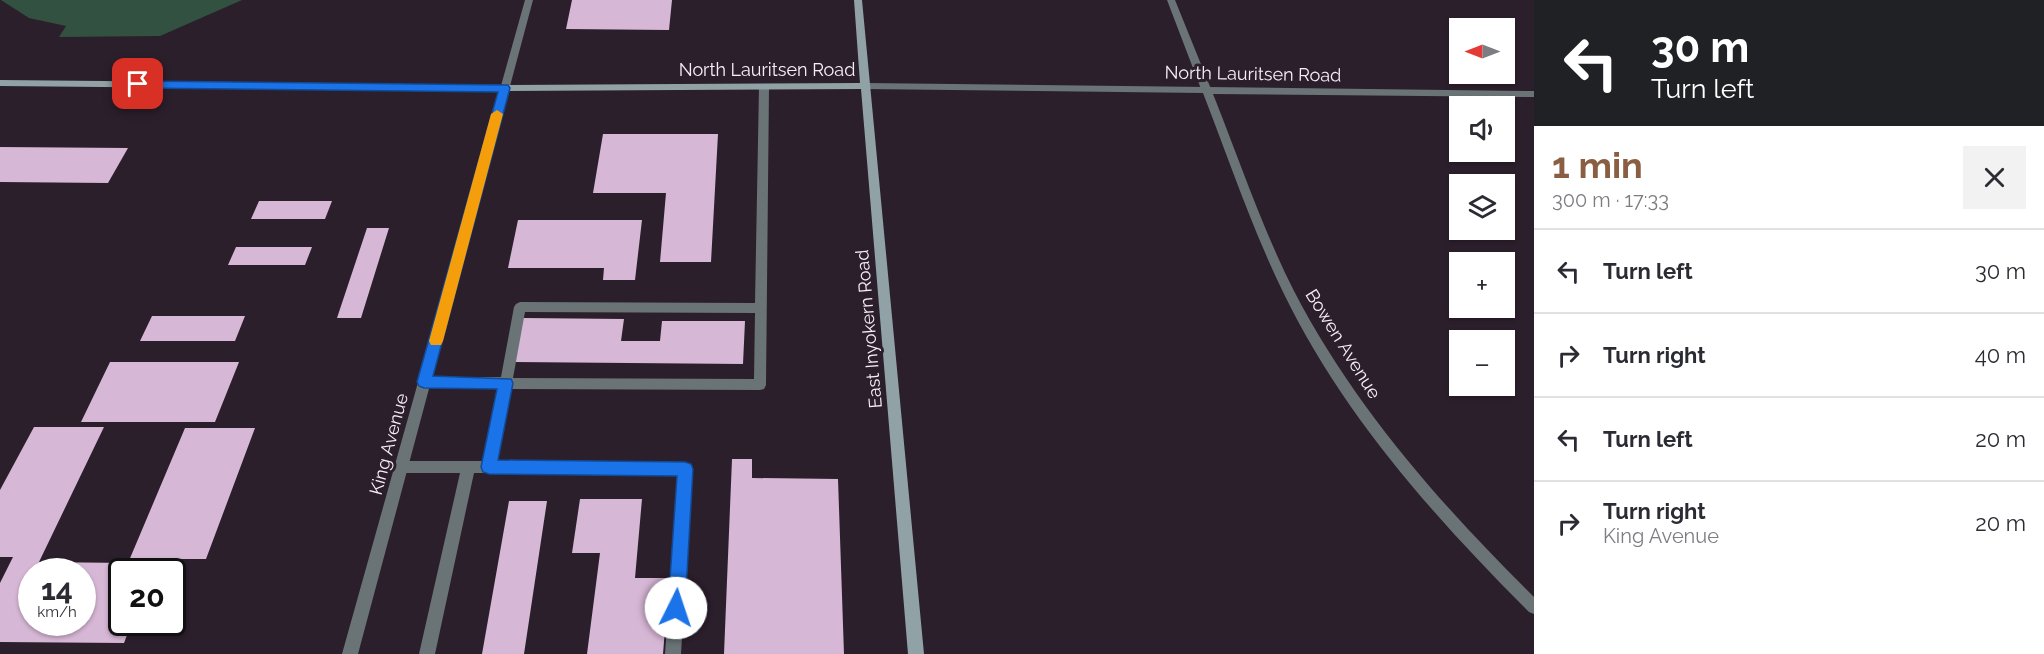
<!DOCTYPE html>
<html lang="en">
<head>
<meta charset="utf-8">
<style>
  body { margin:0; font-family:Raleway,sans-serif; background:#f2f2f3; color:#2b2b33; height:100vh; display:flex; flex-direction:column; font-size:22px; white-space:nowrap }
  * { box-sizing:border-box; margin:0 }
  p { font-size:20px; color:#7c7c81 }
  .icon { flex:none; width:33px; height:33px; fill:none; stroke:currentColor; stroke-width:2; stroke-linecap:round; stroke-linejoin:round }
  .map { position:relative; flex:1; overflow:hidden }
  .drawer { display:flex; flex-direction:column; background:#fff; width:510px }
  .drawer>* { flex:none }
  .hud { background:#202124; color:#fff; overflow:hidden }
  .needle { width:39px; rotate:270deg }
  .tools { position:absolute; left:1449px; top:18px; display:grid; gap:12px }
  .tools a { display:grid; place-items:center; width:66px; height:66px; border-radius:0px; background:#fff; box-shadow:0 2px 4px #0004; font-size:30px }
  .speed { position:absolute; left:18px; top:558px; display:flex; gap:12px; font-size:30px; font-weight:700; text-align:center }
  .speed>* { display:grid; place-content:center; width:78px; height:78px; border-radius:50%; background:#fff; box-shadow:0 2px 4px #0004; line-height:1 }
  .speed small { font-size:15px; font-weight:400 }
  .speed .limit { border:3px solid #111; border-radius:9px; background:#fff; color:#111 }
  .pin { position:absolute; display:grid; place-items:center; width:51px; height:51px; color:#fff; margin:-26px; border-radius:12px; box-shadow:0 3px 9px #0006 }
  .me { position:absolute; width:66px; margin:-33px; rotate:4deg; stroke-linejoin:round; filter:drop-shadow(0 0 4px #0008) }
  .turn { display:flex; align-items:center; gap:21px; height:126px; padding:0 18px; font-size:27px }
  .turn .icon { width:78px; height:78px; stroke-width:2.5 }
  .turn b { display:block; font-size:42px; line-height:51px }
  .round { display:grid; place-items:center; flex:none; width:63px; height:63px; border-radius:0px; background:#f2f2f3 }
  .head { display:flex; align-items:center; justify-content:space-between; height:102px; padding:0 18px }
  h1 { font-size:36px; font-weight:700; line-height:45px; color:#8a5e42 }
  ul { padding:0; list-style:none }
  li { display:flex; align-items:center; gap:18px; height:84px; padding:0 18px; border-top:2px solid #e1e1e2 }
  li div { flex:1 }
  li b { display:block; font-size:22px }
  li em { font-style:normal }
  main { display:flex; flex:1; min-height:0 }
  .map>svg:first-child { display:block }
</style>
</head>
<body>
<main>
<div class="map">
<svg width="1534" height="654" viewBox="0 0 1534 654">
  <rect width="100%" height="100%" fill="#2c1f2c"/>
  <path fill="#325141" d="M 1,0 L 242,0 L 160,36 L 59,37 L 66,26 L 29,18 Z"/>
  <path fill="#d7b7d6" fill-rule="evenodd" d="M 572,0 L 672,0 L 669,30 L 566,29 Z
    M 603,134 L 718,134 L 711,262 L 660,262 L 666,193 L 593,193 Z
    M 0,147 L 128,148 L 108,183 L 0,182 Z
    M 259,201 L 332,201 L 325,219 L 251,219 Z
    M 518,220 L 642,220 L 635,280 L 603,280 L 604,268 L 508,268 Z
    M 367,228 L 389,228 L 361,318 L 337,318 Z
    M 236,247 L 312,247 L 305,265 L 228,265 Z
    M 152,316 L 245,316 L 235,341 L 140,341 Z
    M 523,318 L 624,319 L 621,341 L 660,341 L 662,321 L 745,321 L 743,364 L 514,362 Z
    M 110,362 L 239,362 L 215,422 L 81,422 Z
    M 34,427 L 104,427 L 39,562 L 128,563 L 185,428 L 255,428 L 206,559 L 158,559 L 153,572 L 122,572 L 122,622 L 132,622 L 124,643 L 0,642 L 0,583 L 13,557 L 0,557 L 0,490 ZM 32,572 L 82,572 L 82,622 L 32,622 Z
    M 732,459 L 752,459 L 752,478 L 838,479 L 844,654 L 724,654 Z
    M 580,499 L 642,499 L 635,578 L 669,578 L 663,654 L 587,654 L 600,553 L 572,553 Z
    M 509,501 L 547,501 L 524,654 L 482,654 Z"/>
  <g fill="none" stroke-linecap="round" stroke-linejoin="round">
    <path fill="#6a7477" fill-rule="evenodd" d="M 1167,0 L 1175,0 L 1211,89 L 1209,91 L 1206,92 L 1201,89 Z
      M 764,84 L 769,87 L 766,385 L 764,389 L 760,390 L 511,389 L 497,461 L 685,463 L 690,465 L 692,469 L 681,654 L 665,654 L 678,475 L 489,473 L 474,473 L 435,654 L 419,654 L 460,473 L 401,473 L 396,471 L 394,467 L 396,463 L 401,461 L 484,461 L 499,388 L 425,387 L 421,386 L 419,382 L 421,378 L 425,377 L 501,377 L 514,307 L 516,304 L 520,302 L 755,303 L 759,87 ZM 525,312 L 755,313 L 754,379 L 513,378 Z"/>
    <path fill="#6a7477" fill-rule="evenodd" d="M 525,0 L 533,0 L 358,654 L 342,654 Z
      M 865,83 L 1534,91 L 1534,97 L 1213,94 C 1239,159 1262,228 1294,291 C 1354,407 1442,506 1534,597 L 1534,614 L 1529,612 C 1434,517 1342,414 1283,292 C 1252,228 1229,160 1203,93 L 865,89 L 860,86 Z"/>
    <path fill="#91a2a6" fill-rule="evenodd" d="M 854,0 L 862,0 L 924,654 L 908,654 L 861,89 L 504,91 L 0,86 L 0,80 L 504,85 L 860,83 Z"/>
  </g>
  <path fill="#1a73e8" stroke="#114b97" stroke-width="1.5" d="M 138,81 L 508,85 L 510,88 L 433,376 L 511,379 L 513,383 L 498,460 L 685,462 L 691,464 L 693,469 L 685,608 L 682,614 L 676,616 L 670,614 L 668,608 L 677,476 L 489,474 L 483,472 L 481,467 L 497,389 L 424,388 L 419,386 L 417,382 L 498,92 L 138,88 L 132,84 Z"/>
  <path fill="#f59e0b" d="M 497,110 L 503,114 L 443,341 L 441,345 L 431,345 L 429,341 L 491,114 Z"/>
  <g text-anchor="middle" stroke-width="6" stroke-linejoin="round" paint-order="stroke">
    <g font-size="18" fill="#f7eef7" stroke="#2c1f2c">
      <text x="767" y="76">North Lauritsen Road</text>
      <text transform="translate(1253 74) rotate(1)" y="6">North Lauritsen Road</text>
      <text transform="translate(869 329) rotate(-95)" y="6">East Inyokern Road</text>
      <text transform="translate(1343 344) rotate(58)" y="6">Bowen Avenue</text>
      <text transform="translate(389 444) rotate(-75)" y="6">King Avenue</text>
    </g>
  </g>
</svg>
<div class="tools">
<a><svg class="needle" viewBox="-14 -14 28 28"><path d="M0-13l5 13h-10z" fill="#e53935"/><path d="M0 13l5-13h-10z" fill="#7c7c81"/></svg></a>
<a><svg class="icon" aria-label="sound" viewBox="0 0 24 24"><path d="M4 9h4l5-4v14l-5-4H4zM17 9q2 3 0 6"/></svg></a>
<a><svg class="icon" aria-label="layers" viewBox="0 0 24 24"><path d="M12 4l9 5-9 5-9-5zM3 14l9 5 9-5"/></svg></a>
<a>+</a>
<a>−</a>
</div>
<div class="speed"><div>14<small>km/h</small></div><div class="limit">20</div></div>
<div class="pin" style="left:138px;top:84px;background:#d93025"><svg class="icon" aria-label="arrive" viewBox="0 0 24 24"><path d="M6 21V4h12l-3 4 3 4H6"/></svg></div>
<svg class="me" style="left:676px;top:608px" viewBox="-20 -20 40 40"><circle r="19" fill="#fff"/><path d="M0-13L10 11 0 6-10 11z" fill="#1a73e8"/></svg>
</div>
<section class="drawer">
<div class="hud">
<div class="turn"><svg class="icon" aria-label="left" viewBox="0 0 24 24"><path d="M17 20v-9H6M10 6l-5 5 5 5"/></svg><div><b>30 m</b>Turn left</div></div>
</div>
<div class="head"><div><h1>1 min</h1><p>300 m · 17:33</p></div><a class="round"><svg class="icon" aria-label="close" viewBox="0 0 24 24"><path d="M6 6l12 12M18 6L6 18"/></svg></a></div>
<ul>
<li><svg class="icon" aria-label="left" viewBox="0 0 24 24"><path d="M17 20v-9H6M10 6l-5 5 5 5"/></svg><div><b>Turn left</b></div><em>30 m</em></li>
<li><svg class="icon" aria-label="right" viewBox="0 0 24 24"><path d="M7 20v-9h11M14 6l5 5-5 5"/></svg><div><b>Turn right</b></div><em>40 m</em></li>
<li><svg class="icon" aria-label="left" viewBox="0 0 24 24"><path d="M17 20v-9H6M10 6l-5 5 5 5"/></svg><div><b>Turn left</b></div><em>20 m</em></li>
<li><svg class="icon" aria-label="right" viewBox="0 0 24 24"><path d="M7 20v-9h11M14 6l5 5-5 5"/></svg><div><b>Turn right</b><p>King Avenue</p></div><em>20 m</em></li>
</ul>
</section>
</main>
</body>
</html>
